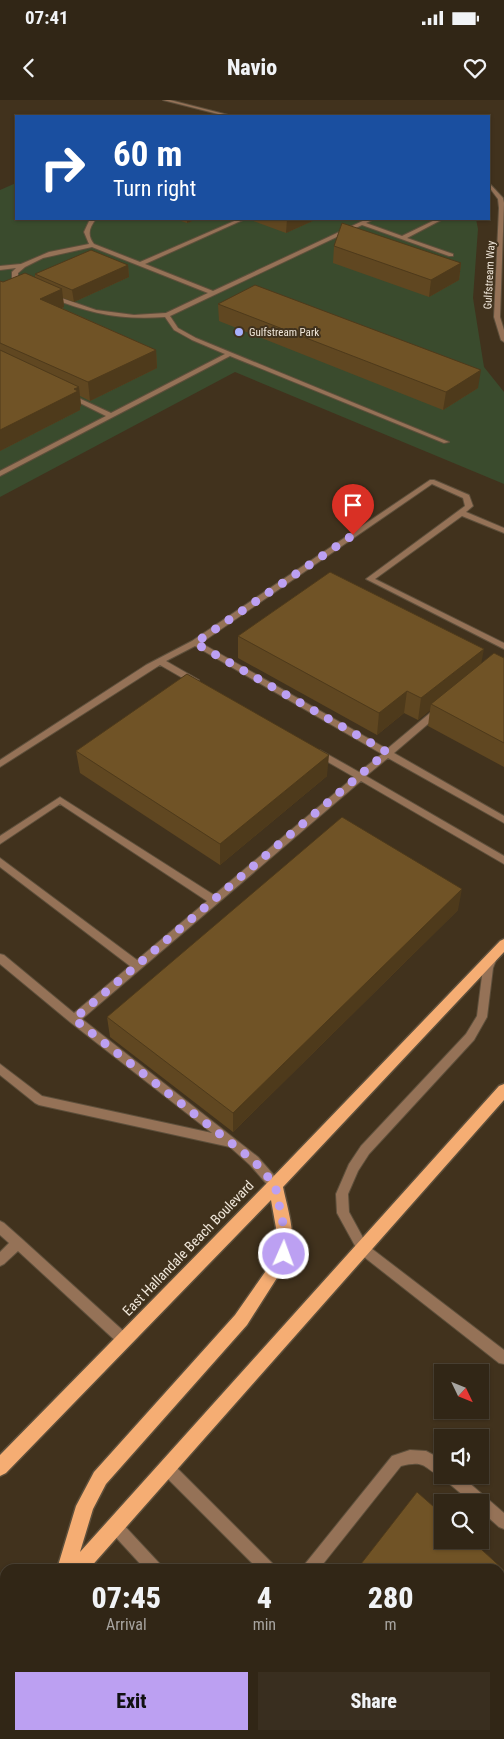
<!DOCTYPE html>
<html lang="en">
<head>
<meta charset="utf-8">
<style>
  body { margin:0; font-family:"Roboto Condensed",sans-serif; background:#392e1f; color:#f1f3f6; height:100vh; display:flex; flex-direction:column; font-size:19px; white-space:nowrap }
  * { box-sizing:border-box; margin:0 }
  p { font-size:16px; color:#a8a5a1 }
  .icon { flex:none; width:28px; height:28px; fill:none; stroke:currentColor; stroke-width:2; stroke-linecap:round; stroke-linejoin:round }
  .map { position:relative; flex:1; overflow:hidden }
  .drawer { position:absolute; left:0px; top:1464px; width:505px; height:176px; display:flex; flex-direction:column; background:#312616; border-radius:15px 15px 0 0; box-shadow:0 1px 4px #0004,0 0 0 1px #4c4335 }
  .drawer>* { flex:none }
  .top-card { position:absolute; left:15px; top:15px; width:475px; height:105px; border-radius:0px; box-shadow:0 1px 4px #0004,0 0 0 1px #4c4335; background:#1a4fa0; color:#fff; overflow:hidden }
  .needle { width:32px; rotate:133deg }
  .controls { position:absolute; left:434px; top:1264px; display:grid; gap:10px }
  .controls a { display:grid; place-items:center; width:55px; height:55px; border-radius:0px; background:#312616; box-shadow:0 1px 4px #0004,0 0 0 1px #4c4335; font-size:25px }
  .pin { position:absolute; display:grid; place-items:center; width:42px; height:42px; color:#fff; margin:-51px -21px; border-radius:50% 50% 50% 0; rotate:-45deg; box-shadow:0 0 5px #0007 }
  .pin .icon { rotate:45deg }
  .me { position:absolute; width:55px; margin:-28px; rotate:2deg; stroke-linejoin:round; filter:drop-shadow(0 0 4px #0008) }
  .turn { display:flex; align-items:center; gap:18px; height:105px; padding:0 15px; font-size:22px }
  .turn .icon { width:65px; height:65px; stroke-width:2.5 }
  .turn b { display:block; font-size:35px; line-height:42px }
  .eta { display:flex; justify-content:space-evenly; align-items:center; height:85px; text-align:center }
  .eta b { font-size:30px; font-weight:800; line-height:35px }
  .cta { display:flex; gap:10px; margin-top:auto; padding:10px 15px }
  .cta a { flex:1; height:58px; border-radius:0px; background:#bca0f2; color:#111; font-size:20px; font-weight:800; line-height:58px; text-align:center }
  .cta a+a { background:#392e1f; color:#f1f3f6 }
  .status { display:flex; justify-content:space-between; align-items:center; height:35px; padding:0 25px; background:#312616; direction:ltr }
  .status svg { height:14px; fill:currentColor }
  header { display:flex; justify-content:space-between; align-items:center; height:65px; padding:0 15px; background:#312616; font-size:22px; font-weight:800 }
  .map>svg:first-child { display:block }
</style>
</head>
<body>
<div class="status"><b>07:41</b><svg viewBox="0 0 49 12"><path d="M0 12V9h3v3zM5 12V6h3v6zM10 12V3h3v9zM15 12V0h3v12zM26 1h20v11H26zM47 4h2v5h-2z"/></svg></div>
<header><svg class="icon" aria-label="back" viewBox="0 0 24 24"><path d="M15 5l-7 7 7 7"/></svg>Navio<svg class="icon" aria-label="heart" viewBox="0 0 24 24"><path d="M12 20l-8-8c-3-5 5-10 8-4 3-6 11-1 8 4z"/></svg></header>
<div class="map">
<svg width="504" height="1639" viewBox="0 0 504 1639">
  <rect width="100%" height="100%" fill="#41321d"/>
  <path fill="#3a4b2d" d="M 16,83 L 16,119 L 476,119 L 478,129 L 473,198 L 484,267 L 504,292 L 504,384 L 235,272 L 0,397 L 0,90 Z"/>
  <g fill="none" stroke-linecap="round" stroke-linejoin="round">
    <defs>
      <path id="service" d="M 90,119 L 96,119 C 89,128 87,135 94,144 L 140,162 L 239,119 L 245,119 L 145,164 L 213,191 L 367,119 L 374,119 L 366,123 L 402,136 L 437,119 L 443,119 L 407,138 L 453,154 L 453,156 L 449,156 L 362,125 L 170,216 L 178,228 L 196,238 L 449,342 L 444,343 L 230,256 L 0,376 L 0,371 L 106,316 L 68,297 L 68,295 L 72,295 L 111,313 L 225,254 L 192,240 L 174,230 L 165,217 C 120,220 91,214 49,197 L 49,195 L 53,195 L 96,210 L 134,215 L 166,213 L 208,193 L 92,147 L 43,158 L 25,167 L 18,173 L 18,177 L 26,184 L 26,186 L 22,186 L 12,178 L 12,172 L 16,168 L 0,170 L 0,166 L 21,164 L 49,152 L 89,144 L 84,132 Z
        M 430,380 L 434,380 L 469,395 L 473,406 L 466,412 L 504,428 L 504,433 L 462,416 L 375,479 L 504,543 L 504,549 L 366,479 L 465,406 L 463,398 L 432,384 L 201,543 L 387,649 L 436,608 L 442,608 L 443,610 L 442,612 L 394,653 L 504,716 L 504,723 L 388,658 L 366,676 L 504,756 L 504,764 L 361,681 L 82,919 L 258,1057 L 279,1081 L 281,1085 L 279,1089 L 275,1090 L 271,1089 L 250,1065 L 230,1047 L 39,1005 L 35,1003 L 0,975 L 0,964 L 42,996 L 212,1033 L 70,922 L 0,864 L 0,854 L 4,855 L 74,913 L 130,866 L 0,767 L 0,758 L 137,860 L 207,801 L 60,704 L 0,744 L 0,736 L 60,697 L 214,795 L 354,677 L 314,654 L 313,652 L 314,650 L 320,650 L 359,672 L 382,654 L 195,546 L 166,561 L 199,580 L 199,584 L 193,584 L 160,565 L 0,667 L 0,660 L 146,565 L 192,541 Z
        M 0,1121 L 4,1123 L 22,1139 L 129,1236 L 130,1240 L 129,1244 L 124,1246 L 119,1244 L 18,1151 L 4,1164 L 0,1166 L 0,1152 L 9,1143 L 0,1135 Z
        M 410,1350 L 426,1351 L 441,1359 L 442,1361 L 442,1375 L 460,1375 L 504,1413 L 504,1429 L 499,1427 L 480,1410 L 480,1402 L 471,1402 L 445,1380 L 443,1375 C 424,1373 430,1358 401,1366 L 319,1469 L 303,1469 L 305,1464 L 392,1356 Z
        M 167,1361 L 172,1363 L 273,1464 L 275,1469 L 258,1469 L 162,1373 L 160,1368 L 162,1363 Z
        M 115,1419 L 120,1421 L 160,1464 L 162,1469 L 145,1469 L 110,1431 L 108,1426 L 110,1421 Z
        M 87,1635 L 105,1635 L 107,1639 L 89,1639 Z"/>
      <path id="minor" d="M 163,0 L 170,0 L 232,16 L 226,16 Z
        M 489,83 L 503,98 L 504,103 L 500,217 L 504,230 L 504,242 L 501,240 L 494,217 L 499,108 L 498,99 L 489,87 Z
        M 492,854 L 496,855 L 497,858 L 493,868 L 487,917 L 474,940 L 369,1054 L 358,1071 L 348,1094 L 349,1112 L 367,1145 L 504,1250 L 504,1264 L 499,1263 L 359,1153 L 337,1113 L 336,1094 L 349,1064 L 361,1046 L 466,934 L 477,916 L 483,868 L 488,855 Z"/>
      <path id="primary" d="M 504,839 L 504,852 L 283,1087 C 287,1107 298,1140 289,1159 L 247,1225 L 106,1384 L 93,1409 L 80,1452 L 499,986 L 504,984 L 504,1000 L 89,1469 L 57,1469 L 76,1406 L 94,1372 L 235,1215 L 270,1165 L 276,1153 L 276,1128 L 271,1100 L 6,1373 L 0,1376 L 0,1355 L 270,1080 L 500,841 Z
        M 5,1541 L 5,1563 L 0,1565 L 0,1543 Z"/>
    </defs>
    <use href="#service" stroke="#5d4f3b" stroke-width="2"/>
    <use href="#minor" stroke="#5d4f3b" stroke-width="2"/>
    <use href="#primary" stroke="#5d4f3b" stroke-width="3"/>
    <use href="#service" fill="#957257" fill-rule="evenodd"/>
    <use href="#minor" fill="#957257" fill-rule="evenodd"/>
    <use href="#primary" fill="#f5ad73" fill-rule="evenodd"/>
  </g>
  <path fill="#604721" d="M 175,119 L 197,119 L 187,123 Z
    M 248,119 L 317,119 L 286,133 Z
    M 334,146 L 461,163 L 459,180 L 429,197 L 333,163 Z
    M 128,165 L 129,177 L 74,202 L 63,198 L 64,207 L 62,208 L 156,250 L 157,268 L 90,301 L 80,296 L 81,306 L 80,307 L 80,310 L 0,351 L 0,181 L 3,182 L 35,177 L 35,174 Z
    M 218,204 L 478,288 L 443,310 L 219,221 Z
    M 238,536 L 482,563 L 504,558 L 504,667 L 428,626 L 430,610 L 418,620 L 404,613 L 377,635 L 238,558 Z
    M 76,651 L 327,676 L 220,765 L 80,673 Z
    M 458,810 L 233,1032 L 110,937 L 107,917 Z"/>
  <path fill="#4e3a1b" d="M 187,119 L 197,119 L 187,123 Z
    M 287,119 L 317,119 L 286,133 Z
    M 461,163 L 459,180 L 429,197 L 431,180 Z
    M 128,165 L 129,177 L 74,202 L 72,190 Z
    M 62,189 L 64,207 L 42,217 L 40,199 Z
    M 156,250 L 157,268 L 90,301 L 88,282 Z
    M 481,270 L 478,288 L 443,310 L 446,292 Z
    M 79,287 L 81,306 L 80,307 L 80,310 L 0,351 L 0,330 Z
    M 484,549 L 480,570 L 431,604 L 430,610 L 418,620 L 421,598 Z
    M 407,591 L 404,613 L 377,635 L 379,613 Z
    M 329,655 L 327,676 L 220,765 L 220,744 Z
    M 462,789 L 458,810 L 233,1032 L 233,1013 Z"/>
  <path fill="#705326" stroke="#4e3a1b" d="M 342,123 L 461,163 L 431,180 L 334,146 Z
    M 91,150 L 128,165 L 72,190 L 35,174 Z
    M 25,173 L 62,189 L 40,199 L 156,250 L 88,282 L 0,243 L 0,181 L 3,182 Z
    M 255,185 L 481,270 L 446,292 L 218,204 Z
    M 0,250 L 79,287 L 74,289 L 78,291 L 0,330 Z
    M 330,472 L 484,549 L 421,598 L 407,591 L 379,613 L 238,536 Z
    M 494,553 L 504,558 L 504,643 L 431,604 Z
    M 187,574 L 329,655 L 220,744 L 76,651 Z
    M 342,717 L 462,789 L 233,1013 L 107,917 Z
    M 417,1392 L 442,1414 L 442,1440 L 471,1440 L 504,1470 L 504,1639 L 194,1639 L 197,1635 L 500,1635 L 500,1469 L 357,1469 Z"/>
  <g fill="none" stroke-linecap="round" stroke-linejoin="round">
    <path stroke="#bca0f2" stroke-width="9" stroke-dasharray="0 16.2" d="M 284,1154 L 284,1128 L 275,1085 L 254,1061 L 74,919 L 387,652 L 195,543 L 353,435"/>
  </g>
  <circle fill="#a8b0fc" stroke="#41321d" stroke-width="2" cx="239" cy="232" r="5"/>
  <g text-anchor="middle" stroke-width="4" stroke-linejoin="round" paint-order="stroke">
    <g font-size="11" fill="#f0e7da" stroke="#41321d">
      <text transform="translate(489 175) rotate(-87)" y="4">Gulfstream Way</text>
    </g>
    <g font-size="11" fill="#f0e7da" stroke="#41321d" text-anchor="start">
      <text x="249" y="236">Gulfstream Park</text>
    </g>
    <g font-size="14" fill="#f0e7da" stroke="#41321d">
      <text transform="translate(188 1148) rotate(-46)" y="5">East Hallandale Beach Boulevard</text>
    </g>
  </g>
</svg>
<div class="controls">
<a><svg class="needle" viewBox="-14 -14 28 28"><path d="M0-13l5 13h-10z" fill="#e53935"/><path d="M0 13l5-13h-10z" fill="#a8a5a1"/></svg></a>
<a><svg class="icon" aria-label="sound" viewBox="0 0 24 24"><path d="M4 9h4l5-4v14l-5-4H4zM17 9q2 3 0 6"/></svg></a>
<a><svg class="icon" aria-label="search" viewBox="0 0 24 24"><circle cx="10" cy="10" r="6"/><path d="M15 15l6 6"/></svg></a>
</div>
<div class="pin" style="left:353px;top:435px;background:#d93025"><svg class="icon" aria-label="arrive" viewBox="0 0 24 24"><path d="M6 21V4h12l-3 4 3 4H6"/></svg></div>
<svg class="me" style="left:284px;top:1154px" viewBox="-20 -20 40 40"><circle r="17" fill="#bca0f2" stroke="#fff" stroke-width="3"/><path d="M0-11L8 9 0 5-8 9z" fill="#fff"/></svg>
<div class="top-card">
<div class="turn"><svg class="icon" aria-label="right" viewBox="0 0 24 24"><path d="M7 20v-9h11M14 6l5 5-5 5"/></svg><div><b>60 m</b>Turn right</div></div>
</div>
<section class="drawer">
<div class="eta">
<div><b>07:45</b><p>Arrival</p></div>
<div><b>4</b><p>min</p></div>
<div><b>280</b><p>m</p></div>
</div>
<div class="cta"><a>Exit</a><a>Share</a></div>
</section>
</div>
</body>
</html>
